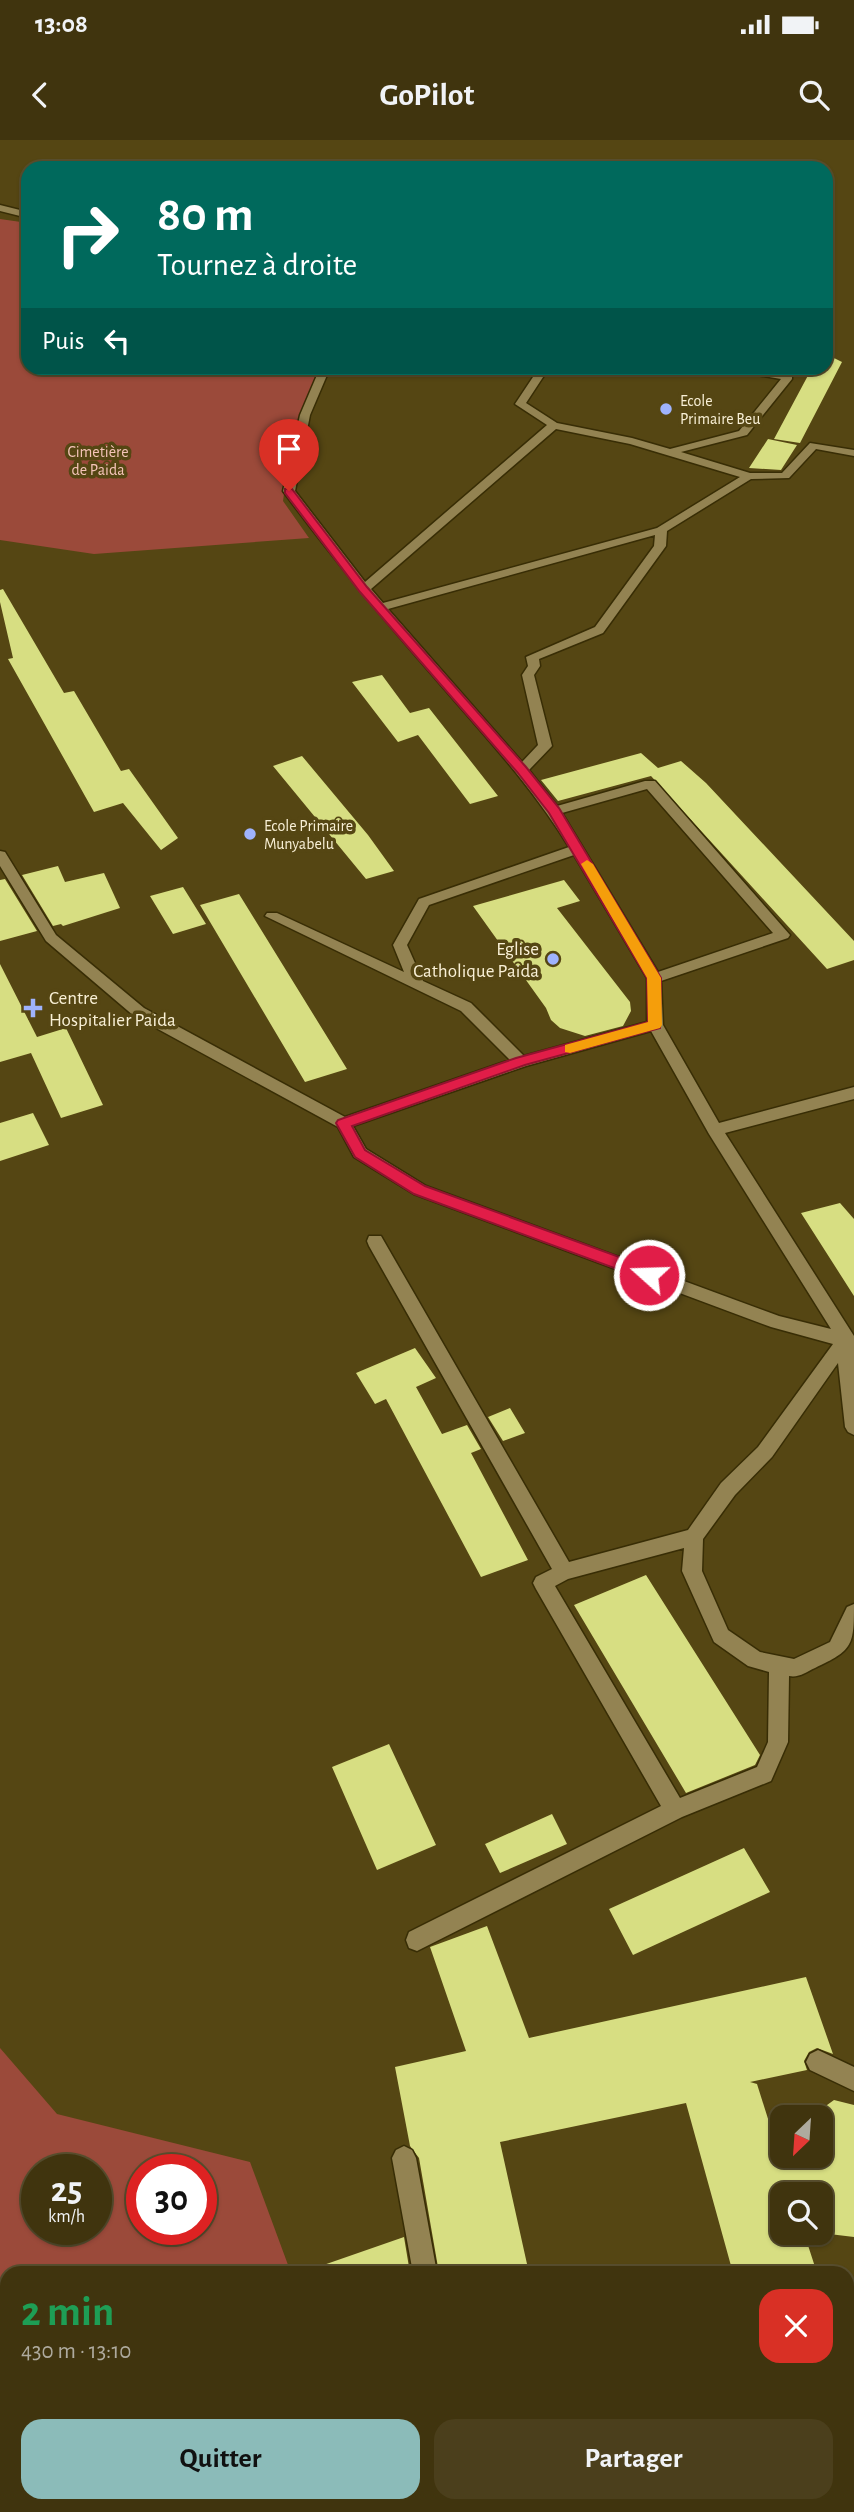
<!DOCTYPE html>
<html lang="fr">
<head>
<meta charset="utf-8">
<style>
  body { margin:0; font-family:"Alegreya Sans",sans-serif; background:#4b3f1c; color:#f1f3f6; height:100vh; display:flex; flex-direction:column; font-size:26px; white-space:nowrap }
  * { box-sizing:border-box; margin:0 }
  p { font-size:23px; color:#aeaa9e }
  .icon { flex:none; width:38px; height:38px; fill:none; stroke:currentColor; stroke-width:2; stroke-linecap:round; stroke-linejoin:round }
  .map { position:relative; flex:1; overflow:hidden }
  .drawer { position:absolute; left:0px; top:2126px; width:854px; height:247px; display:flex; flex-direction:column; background:#40340e; border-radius:21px 21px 0 0; box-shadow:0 2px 5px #0004,0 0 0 2px #594f2e }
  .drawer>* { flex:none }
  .top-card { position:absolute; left:21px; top:21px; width:812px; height:214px; border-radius:21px; box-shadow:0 2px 5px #0004,0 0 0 2px #594f2e; background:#00695c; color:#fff; overflow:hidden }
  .needle { width:46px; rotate:205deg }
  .tools { position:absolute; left:770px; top:1965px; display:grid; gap:14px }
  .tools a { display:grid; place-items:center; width:63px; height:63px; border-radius:14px; background:#40340e; box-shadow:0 2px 5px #0004,0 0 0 2px #594f2e; font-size:35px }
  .speed { position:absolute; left:21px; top:2014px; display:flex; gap:14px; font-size:35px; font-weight:700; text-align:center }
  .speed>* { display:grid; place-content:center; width:91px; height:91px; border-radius:50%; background:#40340e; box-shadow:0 2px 5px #0004,0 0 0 2px #594f2e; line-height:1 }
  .speed small { font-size:18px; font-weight:400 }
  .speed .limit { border:10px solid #d22; background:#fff; color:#111 }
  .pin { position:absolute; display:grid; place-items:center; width:60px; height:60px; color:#fff; margin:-72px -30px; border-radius:50% 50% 50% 0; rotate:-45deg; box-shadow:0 0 7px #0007 }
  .pin .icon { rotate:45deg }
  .me { position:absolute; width:77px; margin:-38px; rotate:290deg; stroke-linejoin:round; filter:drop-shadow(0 0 5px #0008) }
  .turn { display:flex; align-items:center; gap:24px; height:147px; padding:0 21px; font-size:32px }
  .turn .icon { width:91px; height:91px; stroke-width:2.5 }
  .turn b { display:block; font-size:49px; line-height:60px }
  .then { display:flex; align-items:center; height:66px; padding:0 21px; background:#0003; gap:14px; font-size:26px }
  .round { display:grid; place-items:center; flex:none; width:74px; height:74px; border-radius:21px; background:#4b3f1c }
  .overview { display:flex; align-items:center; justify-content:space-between; height:119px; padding:0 21px }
  h1 { font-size:42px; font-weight:600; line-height:52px; color:#1e9e55 }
  .button { display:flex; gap:14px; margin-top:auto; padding:14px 21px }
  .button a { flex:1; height:80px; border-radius:21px; background:#8bbbb9; color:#111; font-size:28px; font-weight:600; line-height:80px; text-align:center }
  .button a+a { background:#4b3f1c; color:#f1f3f6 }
  .status { display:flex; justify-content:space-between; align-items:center; height:49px; padding:0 35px; background:#40340e; direction:ltr }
  .status svg { height:19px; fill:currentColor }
  header { display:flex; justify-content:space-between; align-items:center; height:91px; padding:0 21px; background:#40340e; font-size:32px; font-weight:600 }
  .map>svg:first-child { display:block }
</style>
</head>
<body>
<div class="status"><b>13:08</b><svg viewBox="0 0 49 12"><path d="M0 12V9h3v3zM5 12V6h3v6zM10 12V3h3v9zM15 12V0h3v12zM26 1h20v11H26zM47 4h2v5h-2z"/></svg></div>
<header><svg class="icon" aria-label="back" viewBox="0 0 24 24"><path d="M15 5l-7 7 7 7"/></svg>GoPilot<svg class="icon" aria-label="search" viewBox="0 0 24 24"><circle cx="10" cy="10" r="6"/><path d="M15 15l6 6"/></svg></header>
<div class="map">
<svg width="854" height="2372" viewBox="0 0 854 2372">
  <rect width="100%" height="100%" fill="#554613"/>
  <path fill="#9b4a3a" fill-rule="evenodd" d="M 0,79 L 28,83 L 28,228 L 319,228 L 290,311 L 283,361 L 309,398 L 94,414 L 0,400 Z
    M 0,1908 L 57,1974 L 250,2022 L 291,2133 L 7,2133 L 7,2366 L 375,2366 L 378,2372 L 0,2372 ZM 37,2030 L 96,2030 L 96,2090 L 37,2090 ZM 142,2030 L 201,2030 L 201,2090 L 142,2090 Z"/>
  <path fill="#d7de82" d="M 826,214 L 842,222 L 800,303 L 774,299 L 812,228 L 826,228 Z
    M 768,299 L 797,305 L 781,330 L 749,328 Z
    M 3,449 L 64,553 L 74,551 L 121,631 L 129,629 L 178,698 L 161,710 L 123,663 L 94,672 L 8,519 L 13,518 L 0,462 L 0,450 Z
    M 382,535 L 410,573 L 429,568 L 498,656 L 470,664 L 418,595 L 398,602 L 352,542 Z
    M 641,613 L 658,628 L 681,621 L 706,643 L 854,801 L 854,820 L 827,829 L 651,636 L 558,661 L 541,640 Z
    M 302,616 L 368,695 L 394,731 L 366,739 L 273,626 Z
    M 58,726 L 65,742 L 104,733 L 120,768 L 63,786 L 61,784 L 53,786 L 22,735 Z
    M 5,739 L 37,791 L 0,801 L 0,740 Z
    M 564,740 L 580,761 L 557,768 L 630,862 L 631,871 L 623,886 L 585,896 L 560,888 L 551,880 L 546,868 L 473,766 Z
    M 183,747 L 206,784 L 173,794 L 150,756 Z
    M 239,754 L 347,929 L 305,942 L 200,765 Z
    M 0,824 L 37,897 L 66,888 L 103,965 L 61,978 L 31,913 L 0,922 Z
    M 33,973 L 49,1005 L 0,1021 L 0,983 Z
    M 840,1063 L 854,1079 L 854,1156 L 801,1073 Z
    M 415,1208 L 436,1238 L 416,1247 L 442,1294 L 467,1285 L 481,1309 L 471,1313 L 528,1420 L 481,1437 L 386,1259 L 375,1264 L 356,1233 Z
    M 510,1268 L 525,1293 L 503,1301 L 488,1277 Z
    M 646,1435 L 760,1615 L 755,1625 L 686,1653 L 574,1465 Z
    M 389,1604 L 436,1705 L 377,1730 L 332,1627 Z
    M 552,1674 L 567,1704 L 500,1733 L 485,1704 Z
    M 744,1708 L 770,1752 L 633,1815 L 609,1769 Z
    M 487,1786 L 529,1898 L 806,1837 L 833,1914 L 817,1908 L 809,1912 L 804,1921 L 807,1930 L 750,1942 L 757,1944 L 775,2001 L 782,1996 L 782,2016 L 821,2016 L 821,1978 L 809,1978 L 834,1960 L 854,1965 L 854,2097 L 821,2093 L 821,2054 L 782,2054 L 782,2093 L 804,2093 L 817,2133 L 733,2133 L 686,1963 L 500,2002 L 529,2133 L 439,2133 L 419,2018 L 410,2006 L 395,1927 L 466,1911 L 430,1807 Z
    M 404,2097 L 410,2133 L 312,2133 L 312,2129 Z"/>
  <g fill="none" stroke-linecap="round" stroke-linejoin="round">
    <defs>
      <path id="minor" d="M 0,65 L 28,72 L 28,78 L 0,71 Z
        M 320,228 L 330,228 L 310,275 L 295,351 L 365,442 L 547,285 L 515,264 L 539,228 L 549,228 L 526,263 L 557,283 L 632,298 L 670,309 L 739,291 L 781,239 L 733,231 L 728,228 L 749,228 L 792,235 L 792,239 L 747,295 L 681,312 L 750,333 L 782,333 L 810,303 L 854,310 L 854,316 L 816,309 L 789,338 L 751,339 L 667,391 L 666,406 L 603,493 L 539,519 L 540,526 L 534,535 L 552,606 L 529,630 L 557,666 L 645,641 L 655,641 L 790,795 L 788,798 L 661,841 L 663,885 L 719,983 L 854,947 L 854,959 L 725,993 L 854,1196 L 854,1295 L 848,1292 L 845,1287 L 838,1223 L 772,1317 L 735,1355 L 703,1399 L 702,1431 L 728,1490 L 760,1512 L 794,1519 L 830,1502 L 847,1467 L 854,1464 C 854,1506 853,1510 815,1528 C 806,1532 799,1538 789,1536 L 788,1602 L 771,1641 L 682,1677 L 417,1811 L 409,1808 L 406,1800 L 409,1792 L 661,1666 L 536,1449 L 533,1443 L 536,1437 L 552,1429 L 369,1106 L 367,1101 L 369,1096 L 381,1096 L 569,1422 L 688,1390 L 721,1343 L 758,1307 L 833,1204 L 771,1187 L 414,1054 L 354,1017 L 338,987 L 134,876 L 46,801 L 0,726 L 0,711 L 5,712 L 56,795 L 144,868 L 345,977 L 510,920 L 461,871 L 265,776 L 267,773 L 277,773 L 404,832 L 393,805 L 419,759 L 569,707 C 533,648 486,597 441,545 C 386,482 333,419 283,351 L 300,275 ZM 556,289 L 630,304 L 740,337 L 657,388 L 383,463 L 371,449 ZM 655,395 L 654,406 L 595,487 L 526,517 L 528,526 L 522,535 L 538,605 L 522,622 L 388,469 ZM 647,649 L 773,793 L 658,832 L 562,673 ZM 574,715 L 647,838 L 647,882 L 524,916 L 471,863 L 423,841 L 407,805 L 429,765 ZM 651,891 L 709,994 L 831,1189 L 779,1176 L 426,1046 L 366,1009 L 353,986 L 526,926 ZM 684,1408 L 682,1431 L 714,1502 L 748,1526 L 769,1532 L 768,1602 L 757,1627 L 680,1658 L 555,1446 L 568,1439 Z
        M 818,1910 L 854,1927 L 854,1951 L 810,1930 L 806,1922 L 810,1914 Z
        M 404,2006 L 412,2010 L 416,2018 L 437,2133 L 413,2133 L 392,2018 L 396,2010 Z
        M 854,2216 L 854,2242 L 847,2245 L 847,2219 Z"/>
    </defs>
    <use href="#minor" stroke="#382d05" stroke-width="3"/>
    <use href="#minor" fill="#938352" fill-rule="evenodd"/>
  </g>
  <path fill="#e11d48" stroke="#92132f" stroke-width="2" d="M 285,349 L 292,349 L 367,447 L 526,627 L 559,668 L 661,838 L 660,888 L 525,925 L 352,986 L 365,1010 L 425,1046 L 655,1130 L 657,1135 L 655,1139 L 644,1139 L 414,1054 L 355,1017 L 336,983 L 338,980 L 516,918 L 648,882 L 647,838 L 549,673 L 517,632 L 360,452 L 285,353 Z"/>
  <path fill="#f59e0b" d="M 587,720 L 593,724 L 661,838 L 662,885 L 660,888 L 570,913 L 565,912 L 565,905 L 648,882 L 647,838 L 581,724 Z"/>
  <g fill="#9fb3fd" stroke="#554613" stroke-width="2.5">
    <circle cx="666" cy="269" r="7"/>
    <circle cx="250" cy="694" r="7"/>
    <circle cx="553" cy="819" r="7"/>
    <path d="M29.5 857.5h7v7h7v7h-7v7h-7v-7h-7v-7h7z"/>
  </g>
  <g text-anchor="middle" stroke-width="7" stroke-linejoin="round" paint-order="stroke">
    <g font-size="16" fill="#f9f0d6" stroke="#554613" text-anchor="start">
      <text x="680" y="266">Ecole<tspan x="680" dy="18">Primaire Beu</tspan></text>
      <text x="264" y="691">Ecole Primaire<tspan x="264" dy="18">Munyabelu</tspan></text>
    </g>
    <g font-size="16" fill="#f5c4b9" stroke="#554613">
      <text x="98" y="317">Cimetière<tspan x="98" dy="18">de Paida</tspan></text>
    </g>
    <g font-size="19" fill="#f9f0d6" stroke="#554613" text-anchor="end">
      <text x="539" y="815">Eglise<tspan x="539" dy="22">Catholique Paida</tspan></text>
      <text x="49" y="864" text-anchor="start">Centre<tspan x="49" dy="22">Hospitalier Paida</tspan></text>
    </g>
  </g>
</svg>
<div class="tools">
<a><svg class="needle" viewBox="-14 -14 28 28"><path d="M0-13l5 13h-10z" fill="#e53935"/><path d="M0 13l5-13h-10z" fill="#aeaa9e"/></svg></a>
<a><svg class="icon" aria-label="search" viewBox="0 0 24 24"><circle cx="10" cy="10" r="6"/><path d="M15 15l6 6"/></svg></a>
</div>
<div class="speed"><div>25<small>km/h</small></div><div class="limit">30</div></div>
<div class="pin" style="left:289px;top:351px;background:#d93025"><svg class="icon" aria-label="arrive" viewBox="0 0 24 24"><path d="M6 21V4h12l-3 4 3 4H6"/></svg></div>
<svg class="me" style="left:649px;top:1135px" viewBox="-20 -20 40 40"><circle r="17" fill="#e11d48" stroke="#fff" stroke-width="3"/><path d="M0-11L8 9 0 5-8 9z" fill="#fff"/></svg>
<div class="top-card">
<div class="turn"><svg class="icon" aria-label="right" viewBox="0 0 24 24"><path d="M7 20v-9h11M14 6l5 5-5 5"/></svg><div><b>80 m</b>Tournez à droite</div></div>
<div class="then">Puis<svg class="icon" aria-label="left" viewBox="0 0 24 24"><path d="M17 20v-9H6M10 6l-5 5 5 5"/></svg></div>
</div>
<section class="drawer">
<div class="overview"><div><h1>2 min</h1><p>430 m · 13:10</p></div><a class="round" style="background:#d93025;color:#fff"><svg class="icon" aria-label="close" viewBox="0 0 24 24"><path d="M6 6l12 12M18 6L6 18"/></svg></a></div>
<div class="button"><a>Quitter</a><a>Partager</a></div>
</section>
</div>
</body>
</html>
